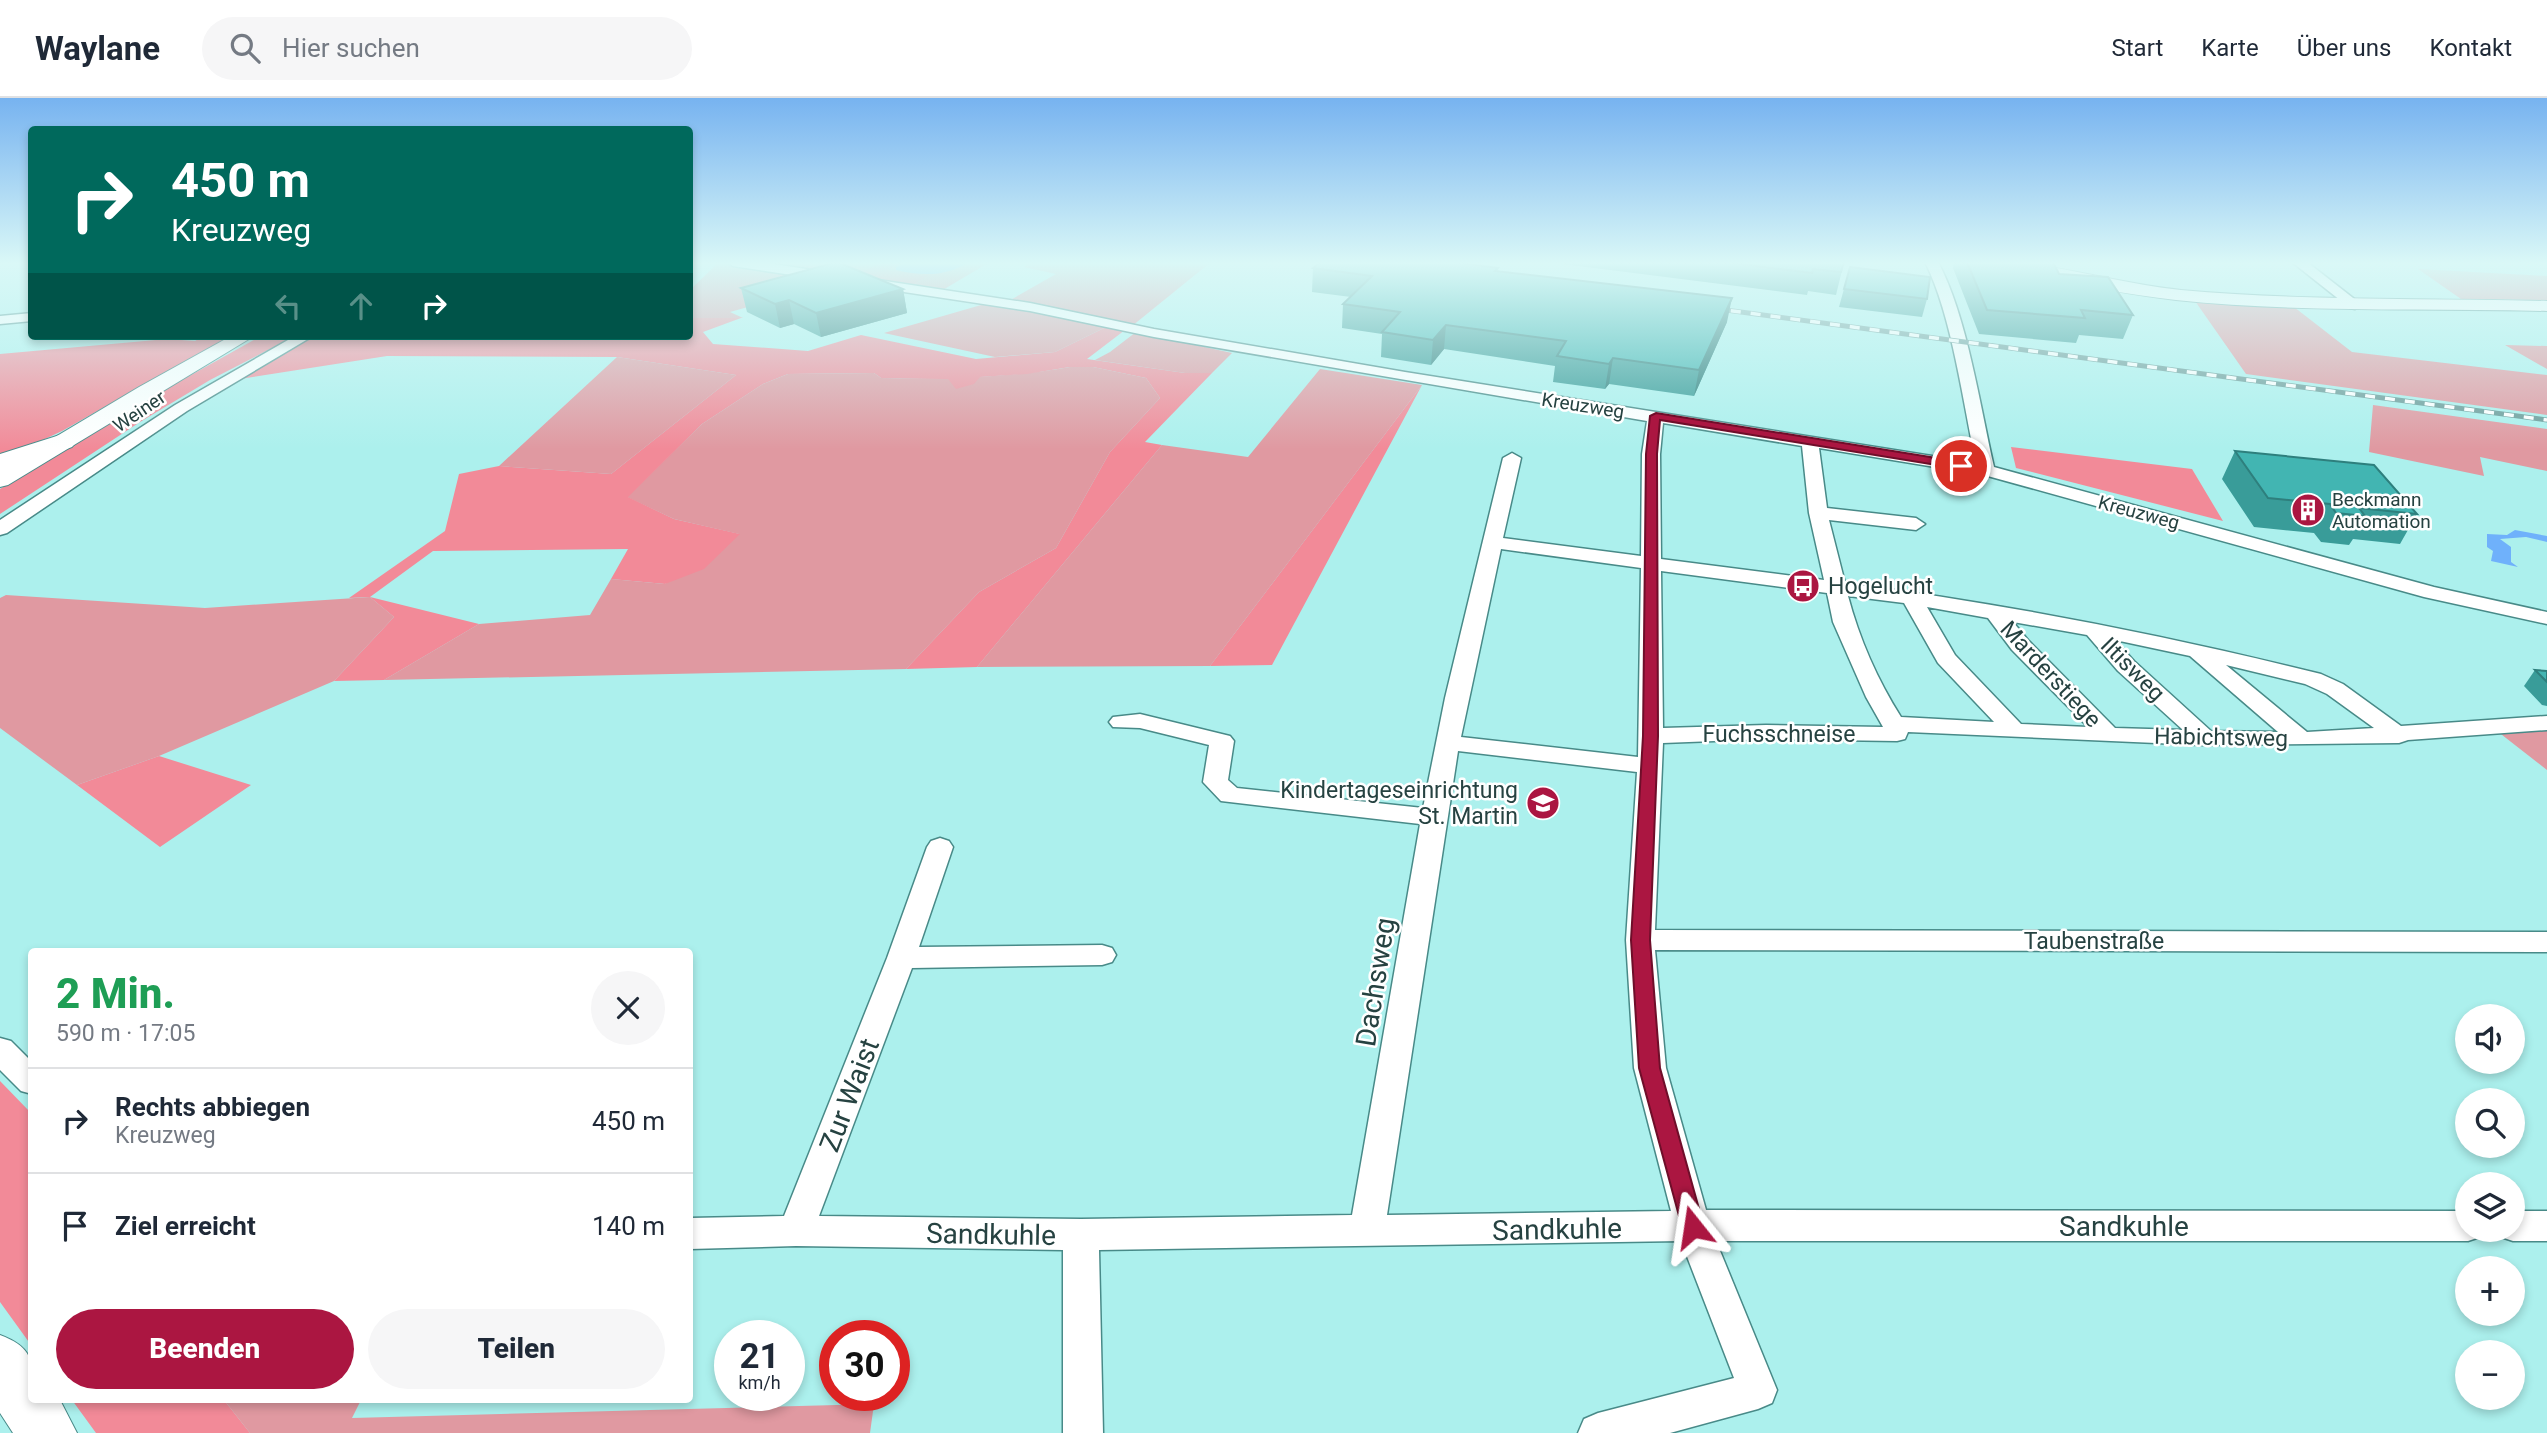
<!DOCTYPE html>
<html lang="de">
<head>
<meta charset="utf-8">
<style>
  body { margin:0; font-family:Roboto,sans-serif; background:#f6f6f7; color:#1f2937; height:100vh; display:flex; flex-direction:column; font-size:26px; white-space:nowrap }
  * { box-sizing:border-box; margin:0 }
  p { font-size:23px; color:#747a83 }
  .icon { flex:none; width:38px; height:38px; fill:none; stroke:currentColor; stroke-width:2; stroke-linecap:round; stroke-linejoin:round }
  .map { position:relative; flex:1; overflow:hidden }
  .sheet { position:absolute; left:28px; top:850px; width:665px; height:455px; display:flex; flex-direction:column; background:#fff; border-radius:7px; box-shadow:0 4px 10px #0003 }
  .sheet>* { flex:none }
  .guide { position:absolute; left:28px; top:28px; width:665px; height:214px; border-radius:7px; box-shadow:0 4px 10px #0003; background:#00695c; color:#fff; overflow:hidden }
  .tools { position:absolute; left:2455px; top:906px; display:grid; gap:14px }
  .tools a { display:grid; place-items:center; width:70px; height:70px; border-radius:50%; background:#fff; box-shadow:0 4px 10px #0003; font-size:35px }
  .speed { position:absolute; left:714px; top:1222px; display:flex; gap:14px; font-size:35px; font-weight:700; text-align:center }
  .speed>* { display:grid; place-content:center; width:91px; height:91px; border-radius:50%; background:#fff; box-shadow:0 4px 10px #0003; line-height:1 }
  .speed small { font-size:18px; font-weight:400 }
  .speed .limit { border:10px solid #d22; background:#fff; color:#111 }
  .pin { position:absolute; display:grid; place-items:center; width:60px; height:60px; color:#fff; margin:-30px; border:4px solid #fff; border-radius:50%; box-shadow:0 2px 7px #0007 }
  .me { position:absolute; width:77px; margin:-38px; rotate:345deg; stroke-linejoin:round; filter:drop-shadow(0 0 5px #0008) }
  .turn { display:flex; align-items:center; gap:24px; height:147px; padding:0 28px; font-size:32px }
  .turn .icon { width:91px; height:91px; stroke-width:2.5 }
  .turn b { display:block; font-size:49px; line-height:60px }
  .lanes { display:flex; align-items:center; height:66px; padding:0 28px; background:#0003; justify-content:center; gap:35px; direction:ltr }
  .lanes .off { opacity:.35 }
  .round { display:grid; place-items:center; flex:none; width:74px; height:74px; border-radius:37px; background:#f6f6f7 }
  .headline { display:flex; align-items:center; justify-content:space-between; height:119px; padding:0 28px }
  h1 { font-size:42px; font-weight:800; line-height:52px; color:#1e9e55 }
  .button { display:flex; gap:14px; margin-top:auto; padding:14px 28px }
  .button a { flex:1; height:80px; border-radius:42px; background:#ab1641; color:#fff; font-size:28px; font-weight:800; line-height:80px; text-align:center }
  .button a+a { background:#f6f6f7; color:#1f2937 }
  ul { padding:0; list-style:none }
  li { display:flex; align-items:center; gap:21px; height:105px; padding:0 28px; border-top:2px solid #e0e1e3 }
  li div { flex:1 }
  li b { display:block; font-size:26px }
  li em { font-style:normal }
  header { display:flex; align-items:center; gap:42px; box-sizing:border-box; height:98px; padding:0 35px; background:#fff; border-bottom:2px solid #e0e1e3 }
  header strong { font-size:33px }
  nav { display:flex; gap:38px; margin-inline-start:auto; font-size:24px }
  .search { width:490px; height:63px; background:#f6f6f7; display:flex; align-items:center; gap:18px; box-sizing:border-box; padding:0 24px; border-radius:38px; color:#747a83; font-size:26px }
  .map>svg:first-child { display:block }
</style>
</head>
<body>
<header>
<strong>Waylane</strong>
<div class="search"><svg class="icon" aria-label="search" viewBox="0 0 24 24"><circle cx="10" cy="10" r="6"/><path d="M15 15l6 6"/></svg>Hier suchen</div>
<nav><a>Start</a><a>Karte</a><a>Über uns</a><a>Kontakt</a></nav>
</header>
<div class="map">
<svg width="2547" height="1335" viewBox="0 0 2547 1335">
  <rect width="100%" height="100%" fill="#acf0ed"/>
  <path fill="#e099a1" d="M 719,164 L 832,180 L 841,183 L 730,214 L 743,220 L 690,220 L 690,192 Z
    M 745,164 L 881,164 L 848,180 Z
    M 905,164 L 990,164 L 941,193 L 910,189 L 926,179 L 887,172 Z
    M 1032,164 L 1211,164 L 1132,228 L 1007,204 L 1056,176 L 1024,169 Z
    M 2418,171 L 2547,178 L 2547,202 L 2461,201 Z
    M 2195,203 L 2294,209 L 2352,254 L 2547,277 L 2547,317 L 2246,276 Z
    M 988,205 L 1106,229 L 1055,254 L 995,259 L 884,235 Z
    M 1136,234 L 1232,255 L 1212,275 L 1185,275 L 1095,262 L 1110,254 Z
    M 2505,247 L 2547,248 L 2547,271 Z
    M 617,259 L 736,277 L 611,376 L 499,368 Z
    M 1070,269 L 1093,269 L 1146,280 L 1160,300 L 1110,354 L 1056,450 L 979,494 L 906,571 L 384,582 L 479,526 L 590,517 L 611,481 L 665,486 L 739,436 L 674,421 L 627,399 L 702,326 L 763,286 L 788,276 L 874,275 L 881,280 C 945,281 1007,280 1070,269 Z
    M 1320,271 L 1422,287 L 1210,568 L 977,569 L 1162,347 L 1248,359 Z
    M 2373,307 L 2547,331 L 2547,373 L 2480,359 L 2484,378 L 2369,354 Z
    M 6,497 L 205,510 L 370,499 L 394,519 L 334,583 L 159,658 L 77,687 L 0,630 L 0,500 Z
    M 2547,632 L 2547,672 L 2497,633 Z
    M 224,1302 L 361,1302 L 352,1320 L 874,1306 L 870,1335 L 250,1335 Z"/>
  <path fill="#f28a98" d="M 881,164 L 905,164 L 888,172 L 928,178 L 910,189 L 848,180 Z
    M 690,220 L 741,220 L 703,234 L 713,246 L 808,253 L 861,237 L 976,261 L 1055,254 L 1106,229 L 1125,232 L 1087,261 L 1185,275 L 1212,275 L 1145,344 L 1162,347 L 977,569 L 906,571 L 979,494 L 1056,450 L 1110,354 L 1160,300 L 1146,280 L 1093,269 L 1070,269 L 1027,276 L 980,279 L 974,286 L 956,291 L 948,281 L 881,280 L 874,275 L 788,276 L 763,286 L 702,326 L 628,399 L 674,421 L 740,436 L 704,471 L 665,486 L 611,481 L 628,451 L 433,453 L 370,499 L 479,526 L 384,582 L 334,583 L 394,519 L 370,499 L 349,500 L 445,433 L 459,376 L 499,368 L 611,376 L 736,277 L 617,259 L 387,258 L 234,282 L 305,240 L 690,238 Z
    M 204,238 L 230,238 L 62,333 L 0,362 L 0,256 L 167,241 L 195,243 Z
    M 261,238 L 295,238 L 210,282 L 140,324 L 0,416 L 0,391 L 132,310 Z
    M 1422,287 L 1272,567 L 1210,568 Z
    M 2011,349 L 2192,371 L 2223,423 L 2016,370 Z
    M 159,658 L 251,687 L 160,749 L 77,687 Z
    M 0,983 L 31,1015 L 31,1247 L 0,1204 Z
    M 72,1302 L 224,1302 L 250,1335 L 96,1335 Z"/>
  <path fill="#6fb1fb" d="M 906,164 L 969,164 C 945,179 923,178 896,172 L 896,169 Z
    M 2515,432 L 2547,438 L 2547,444 L 2526,439 L 2500,441 L 2511,449 L 2511,464 L 2518,469 L 2491,463 L 2493,453 L 2487,449 L 2487,436 L 2507,437 Z"/>
  <g fill="none" stroke-linecap="round" stroke-linejoin="round">
    <defs>
      <path id="minor" d="M 727,164 L 760,164 L 1030,205 L 1154,231 L 1405,274 L 1976,365 C 1963,305 1952,217 1925,164 L 1938,164 C 1967,218 1980,308 1994,369 L 2434,489 L 2547,514 L 2547,526 L 2424,499 L 1984,377 L 1819,350 L 1827,410 L 1916,420 L 1925,426 L 1916,432 L 1829,422 L 1845,485 C 2006,506 2164,537 2321,576 L 2343,586 L 2401,628 L 2547,618 L 2547,632 L 2408,642 L 2399,645 L 2201,647 L 1908,634 L 1905,641 L 1897,643 L 1766,641 L 1663,645 L 1655,832 L 2547,834 L 2547,854 L 1655,852 L 1666,970 L 1706,1112 L 2468,1113 L 2468,1132 L 2483,1132 L 2480,1139 L 2468,1143 L 1716,1143 L 1777,1292 L 1772,1305 L 1758,1311 L 1670,1335 L 1578,1335 L 1584,1321 L 1598,1315 L 1734,1280 L 1681,1143 L 1099,1152 L 1103,1335 L 1063,1335 L 1063,1152 L 796,1148 L 690,1151 L 690,1120 L 784,1118 L 887,860 L 927,749 L 931,743 L 940,740 L 949,743 L 953,749 L 919,849 L 1102,847 L 1112,850 L 1116,857 L 1112,864 L 1102,867 L 912,870 L 819,1118 L 1081,1121 L 1352,1117 L 1420,726 L 1221,703 L 1203,684 L 1209,647 L 1140,630 L 1113,629 L 1109,624 L 1113,619 L 1140,616 L 1230,638 L 1234,643 L 1228,682 L 1237,690 L 1423,710 L 1445,600 L 1503,360 L 1512,355 L 1521,360 L 1503,440 L 1641,458 L 1642,356 L 1647,323 L 1154,239 L 1030,213 L 733,168 ZM 1663,325 L 1802,348 L 1809,415 L 1824,482 L 1661,461 L 1660,356 ZM 1501,451 L 1641,470 L 1638,659 L 1461,639 ZM 1661,473 L 1827,495 L 1833,524 L 1866,599 L 1883,629 L 1766,627 L 1663,630 ZM 1848,498 L 1904,505 L 1938,565 L 1994,624 L 1901,619 C 1878,583 1859,540 1848,498 ZM 1927,509 L 1988,520 L 2012,552 L 2088,629 L 2021,626 L 1955,557 ZM 2013,524 L 2087,537 L 2118,573 L 2183,632 L 2115,630 L 2028,542 ZM 2115,542 L 2190,558 L 2278,634 L 2211,633 L 2134,563 ZM 2226,567 L 2305,586 L 2327,596 L 2374,630 L 2307,634 ZM 1458,653 L 1637,674 L 1626,842 L 1634,970 L 1671,1113 L 1387,1117 Z
        M 2292,164 L 2307,164 L 2362,207 L 2355,211 L 2350,210 Z
        M 32,215 L 32,223 L 0,226 L 0,218 Z
        M 295,238 L 313,238 L 187,313 L 7,435 L 0,437 L 0,422 L 175,307 Z
        M 0,940 L 11,943 L 32,964 L 32,996 L 21,993 L 0,972 Z
        M 2513,1113 L 2547,1113 L 2547,1143 L 2513,1143 L 2501,1139 L 2498,1132 L 2513,1132 Z"/>
      <path id="major" d="M 1992,164 C 2055,164 2117,186 2181,192 C 2302,203 2425,200 2547,203 L 2547,213 C 2424,210 2299,215 2176,202 C 2115,195 2054,182 1994,168 Z
        M 231,238 L 254,238 L 8,387 L 0,389 L 0,372 L 139,289 Z"/>
      <path id="highway" d="M 63,336 L 72,339 L 76,344 L 72,349 L 0,373 L 0,356 Z
        M 0,1237 C 37,1251 32,1266 32,1302 L 60,1302 L 77,1335 L 13,1335 L 0,1315 Z"/>
    </defs>
    <use href="#minor" stroke="#488a88" stroke-width="3"/>
    <use href="#major" stroke="#488a88" stroke-width="2"/>
    <use href="#highway" stroke="#488a88" stroke-width="2"/>
    <use href="#minor" fill="#fff" fill-rule="evenodd"/>
    <use href="#major" fill="#fff" fill-rule="evenodd"/>
    <use href="#highway" fill="#fff" fill-rule="evenodd"/>
    <defs>
      <path id="rail" d="M 1711,210 L 2547,322"/>
    </defs>
    <use href="#rail" stroke="#6c9c9a" stroke-width="5"/>
    <use href="#rail" stroke="#fff" stroke-width="3.5" stroke-dasharray="10" stroke-linecap="butt"/>
  </g>
  <path fill="#399c99" d="M 1547,164 L 1844,164 L 1836,197 L 1808,193 L 1807,197 Z
    M 1954,164 L 2053,164 L 2059,176 L 2133,217 L 2123,241 L 2079,237 L 2076,245 L 1979,236 L 1953,170 Z
    M 1850,169 L 1927,201 L 1922,219 L 1839,209 Z
    M 1313,170 L 1498,170 L 1498,174 L 1727,224 L 1694,298 L 1609,286 L 1605,291 L 1553,284 L 1555,268 L 1444,251 L 1431,267 L 1381,259 L 1382,236 L 1342,230 L 1343,206 L 1351,199 L 1312,194 Z
    M 741,190 L 903,191 L 907,215 L 821,239 L 794,226 L 780,230 L 747,214 Z
    M 2235,353 L 2417,416 L 2400,446 L 2353,441 L 2349,447 L 2321,444 L 2314,435 L 2254,429 L 2222,381 Z
    M 2535,572 L 2547,573 L 2547,608 L 2542,607 L 2524,588 Z"/>
  <path fill="#2e7f7d" d="M 903,191 L 907,215 L 821,239 L 816,215 Z
    M 1732,200 L 1727,224 L 1694,298 L 1699,272 Z
    M 789,202 L 794,226 L 780,230 L 775,206 Z
    M 1446,227 L 1444,251 L 1431,267 L 1433,242 Z
    M 1613,260 L 1609,286 L 1605,291 L 1609,266 Z"/>
  <path fill="#42b5b2" stroke="#2e7f7d" stroke-width="2" d="M 837,164 L 903,191 L 816,215 L 789,202 L 775,206 L 741,190 Z
    M 1320,164 L 1454,164 L 1498,170 L 1495,173 L 1732,200 L 1699,272 L 1613,260 L 1609,266 L 1557,258 L 1566,243 L 1446,227 L 1433,242 L 1382,234 L 1400,214 L 1343,206 L 1372,178 L 1313,170 Z
    M 1726,164 L 1844,164 L 1841,174 L 1813,171 L 1812,175 Z
    M 1967,164 L 2053,164 L 2059,176 L 2108,179 L 2133,217 L 2081,212 L 2085,220 L 1987,212 Z
    M 1850,169 L 1930,179 L 1927,201 L 1844,191 Z
    M 2235,353 L 2374,367 L 2417,416 L 2359,410 L 2365,418 L 2336,415 L 2330,406 L 2268,400 Z
    M 2535,572 L 2547,573 L 2547,584 Z"/>
  <linearGradient id="sky" x2="0" y2="1"><stop stop-color="#77b3f0"/><stop offset="0.47" stop-color="#daf8f7"/><stop offset="1" stop-color="#daf8f7" stop-opacity="0"/></linearGradient>
  <rect width="2547" height="351" fill="url(#sky)"/>
  <path fill="#ab1641" stroke="#6f0e2a" stroke-width="2" d="M 1656,315 L 1961,364 L 1966,368 L 1961,371 L 1660,322 L 1657,356 L 1658,638 L 1650,842 L 1660,970 L 1704,1129 L 1701,1136 L 1693,1139 L 1685,1136 L 1682,1129 L 1639,970 L 1631,842 L 1643,638 L 1646,356 L 1650,318 Z"/>
  <defs>
    <symbol id="building-disc" viewBox="-11 -11 22 22"><circle r="9.5" fill="#ab1641" stroke="#fff"/><path d="M-4-6H4V6H1V3H-1V6H-4ZM-2.5-4.3h1.7v1.8h-1.7ZM.8-4.3h1.7v1.8H.8ZM-2.5-1h1.7V.8h-1.7ZM.8-1h1.7V.8H.8Z" fill="#fff"/></symbol>
    <symbol id="bus-disc" viewBox="-11 -11 22 22"><circle r="9.5" fill="#ab1641" stroke="#fff"/><path d="M-5-6H5V4H4V6H2V4H-2V6H-4V4H-5ZM-3.5-4V0h7V-4ZM-3.5 1.2v1.5H-2V1.2ZM2 1.2v1.5H3.5V1.2Z" fill="#fff"/></symbol>
    <symbol id="school-disc" viewBox="-11 -11 22 22"><circle r="9.5" fill="#ab1641" stroke="#fff"/><path d="M0-5L7-2L0 1L-7-2ZM-4 1L0 2.5L4 1V4Q0 6-4 4Z" fill="#fff"/></symbol>
  </defs>
  <g fill-rule="evenodd">
    <use href="#building-disc" x="2289" y="393" width="38" height="38"/>
    <use href="#bus-disc" x="1784" y="469" width="38" height="38"/>
    <use href="#school-disc" x="1524" y="686" width="38" height="38"/>
  </g>
  <g text-anchor="middle" stroke-width="5" stroke-linejoin="round" paint-order="stroke">
    <g font-size="19" fill="#264241" stroke="#fff">
      <text transform="translate(1583 307) rotate(9)" y="7">Kreuzweg</text>
      <text transform="translate(139 313) rotate(-34)" y="7">Weiner</text>
      <text transform="translate(2139 414) rotate(15)" y="7">Kreuzweg</text>
    </g>
    <g font-size="19" fill="#264241" stroke="#fff" text-anchor="start">
      <text x="2332" y="408">Beckmann<tspan x="2332" dy="22">Automation</tspan></text>
    </g>
    <g font-size="23" fill="#264241" stroke="#fff" text-anchor="start">
      <text x="1828" y="496">Hogelucht</text>
      <text x="1518" y="700" text-anchor="end">Kindertageseinrichtung<tspan x="1518" dy="26">St. Martin</tspan></text>
    </g>
    <g font-size="23" fill="#264241" stroke="#fff">
      <text transform="translate(2133 571) rotate(45)" y="8">Iltisweg</text>
      <text transform="translate(2051 576) rotate(47)" y="8">Marderstiege</text>
      <text x="1779" y="644">Fuchsschneise</text>
      <text transform="translate(2221 639) rotate(1)" y="8">Habichtsweg</text>
      <text x="2094" y="851">Taubenstraße</text>
    </g>
    <g font-size="28" fill="#264241" stroke="#fff">
      <text transform="translate(1375 884) rotate(-81)" y="10">Dachsweg</text>
      <text transform="translate(849 997) rotate(-69)" y="10">Zur Waist</text>
      <text x="2124" y="1138">Sandkuhle</text>
      <text transform="translate(1557 1131) rotate(-1)" y="10">Sandkuhle</text>
      <text transform="translate(991 1136) rotate(1)" y="10">Sandkuhle</text>
    </g>
  </g>
</svg>
<div class="tools">
<a><svg class="icon" aria-label="sound" viewBox="0 0 24 24"><path d="M4 9h4l5-4v14l-5-4H4zM17 9q2 3 0 6"/></svg></a>
<a><svg class="icon" aria-label="search" viewBox="0 0 24 24"><circle cx="10" cy="10" r="6"/><path d="M15 15l6 6"/></svg></a>
<a><svg class="icon" aria-label="layers" viewBox="0 0 24 24"><path d="M12 4l9 5-9 5-9-5zM3 14l9 5 9-5"/></svg></a>
<a>+</a>
<a>−</a>
</div>
<div class="speed"><div>21<small>km/h</small></div><div class="limit">30</div></div>
<div class="pin" style="left:1961px;top:368px;background:#d93025"><svg class="icon" aria-label="arrive" viewBox="0 0 24 24"><path d="M6 21V4h12l-3 4 3 4H6"/></svg></div>
<svg class="me" style="left:1693px;top:1129px" viewBox="-20 -20 40 40"><path d="M0-17L14 15 0 8-14 15z" fill="#ab1641" stroke="#fff" stroke-width="4"/></svg>
<div class="guide">
<div class="turn"><svg class="icon" aria-label="right" viewBox="0 0 24 24"><path d="M7 20v-9h11M14 6l5 5-5 5"/></svg><div><b>450 m</b>Kreuzweg</div></div>
<div class="lanes"><svg class="icon off" aria-label="left" viewBox="0 0 24 24"><path d="M17 20v-9H6M10 6l-5 5 5 5"/></svg><svg class="icon off" aria-label="ahead" viewBox="0 0 24 24"><path d="M12 20V5M6 11l6-6 6 6"/></svg><svg class="icon" aria-label="right" viewBox="0 0 24 24"><path d="M7 20v-9h11M14 6l5 5-5 5"/></svg></div>
</div>
<section class="sheet">
<div class="headline"><div><h1>2 Min.</h1><p>590 m · 17:05</p></div><a class="round"><svg class="icon" aria-label="close" viewBox="0 0 24 24"><path d="M6 6l12 12M18 6L6 18"/></svg></a></div>
<ul>
<li><svg class="icon" aria-label="right" viewBox="0 0 24 24"><path d="M7 20v-9h11M14 6l5 5-5 5"/></svg><div><b>Rechts abbiegen</b><p>Kreuzweg</p></div><em>450 m</em></li>
<li><svg class="icon" aria-label="arrive" viewBox="0 0 24 24"><path d="M6 21V4h12l-3 4 3 4H6"/></svg><div><b>Ziel erreicht</b></div><em>140 m</em></li>
</ul>
<div class="button"><a>Beenden</a><a>Teilen</a></div>
</section>
</div>
</body>
</html>
